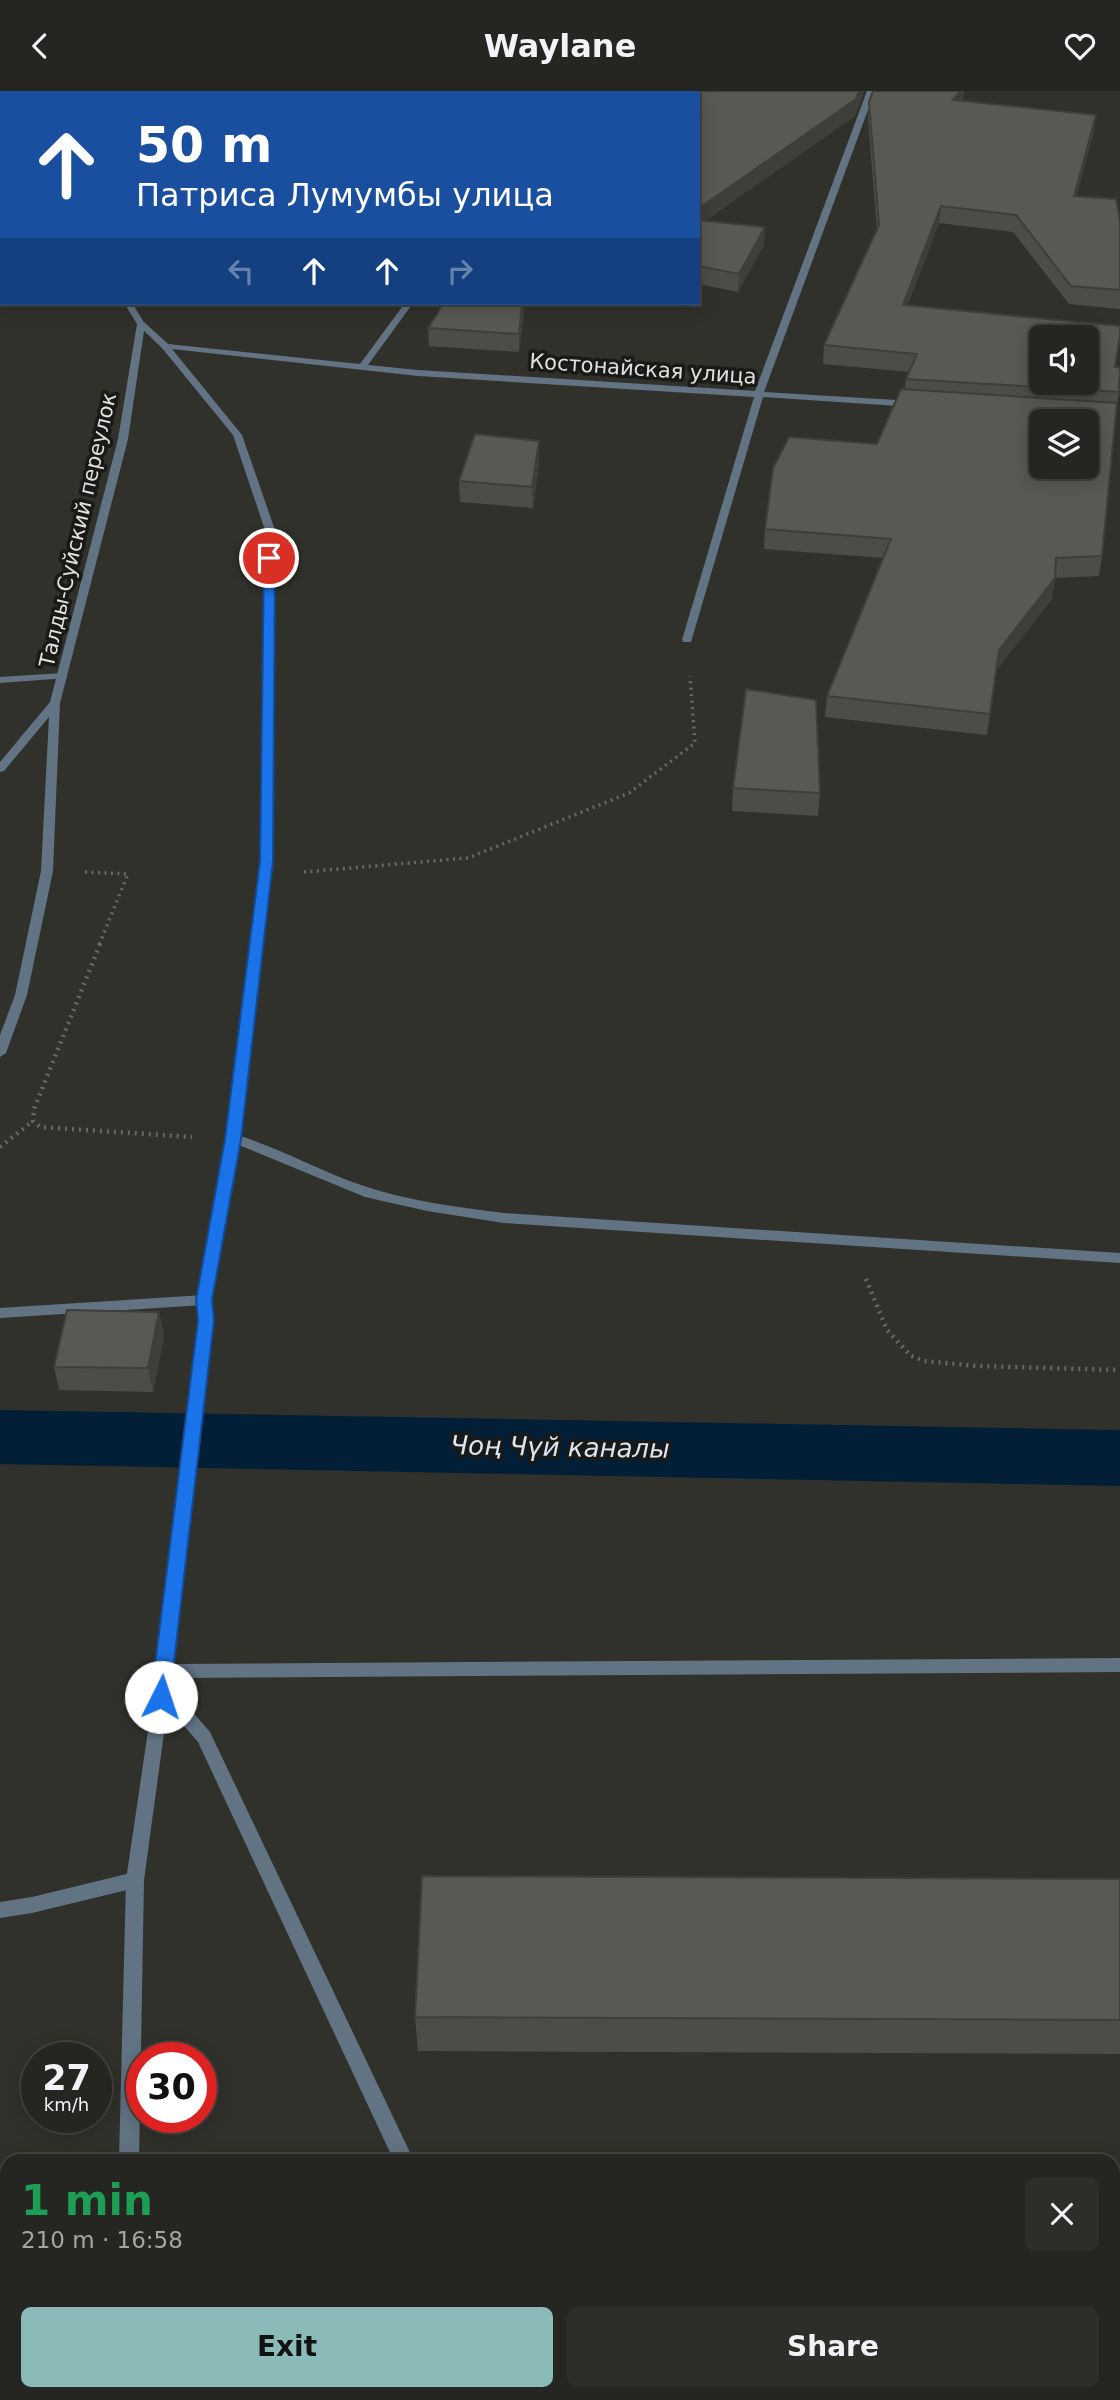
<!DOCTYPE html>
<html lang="en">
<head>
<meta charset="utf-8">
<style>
  body { margin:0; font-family:"DejaVu Sans",sans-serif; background:#2d2d2a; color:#f1f3f6; height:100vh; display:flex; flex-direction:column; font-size:26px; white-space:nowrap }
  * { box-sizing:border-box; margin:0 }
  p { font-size:23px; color:#a3a5a5 }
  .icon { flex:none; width:38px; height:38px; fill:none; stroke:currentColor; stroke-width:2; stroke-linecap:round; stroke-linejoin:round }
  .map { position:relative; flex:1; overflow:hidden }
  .sheet { position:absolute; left:0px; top:2063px; width:1120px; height:247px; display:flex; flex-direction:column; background:#252521; border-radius:21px 21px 0 0; box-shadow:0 4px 18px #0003,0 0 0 2px #42423f }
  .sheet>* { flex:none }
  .guide { position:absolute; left:0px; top:0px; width:700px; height:214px; box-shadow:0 4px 18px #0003,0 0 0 2px #42423f; background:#1a4fa0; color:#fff; overflow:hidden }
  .tools { position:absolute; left:1029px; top:234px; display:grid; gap:14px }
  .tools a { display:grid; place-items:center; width:70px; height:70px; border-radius:10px; background:#252521; box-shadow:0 4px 18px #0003,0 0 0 2px #42423f; font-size:35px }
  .speed { position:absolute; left:21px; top:1951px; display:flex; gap:14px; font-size:35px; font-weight:700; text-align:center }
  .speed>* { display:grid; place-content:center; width:91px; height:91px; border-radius:50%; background:#252521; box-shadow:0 4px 18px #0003,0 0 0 2px #42423f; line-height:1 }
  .speed small { font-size:18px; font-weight:400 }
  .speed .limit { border:10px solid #d22; background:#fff; color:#111 }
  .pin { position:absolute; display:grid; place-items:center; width:60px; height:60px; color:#fff; margin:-30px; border:4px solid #fff; border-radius:50%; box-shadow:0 2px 7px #0007 }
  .me { position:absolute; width:77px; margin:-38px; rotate:4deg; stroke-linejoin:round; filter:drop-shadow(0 0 5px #0008) }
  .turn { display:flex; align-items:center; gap:24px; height:147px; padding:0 21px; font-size:32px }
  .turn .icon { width:91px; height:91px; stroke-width:2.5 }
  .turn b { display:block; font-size:49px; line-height:60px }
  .lanes { display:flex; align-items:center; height:66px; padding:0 21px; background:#0003; justify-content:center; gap:35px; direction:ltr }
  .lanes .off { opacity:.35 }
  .round { display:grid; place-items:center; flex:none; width:74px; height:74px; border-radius:10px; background:#2d2d2a }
  .head { display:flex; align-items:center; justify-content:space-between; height:119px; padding:0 21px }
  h1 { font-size:42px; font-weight:800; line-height:52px; color:#1e9e55 }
  .cta { display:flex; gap:14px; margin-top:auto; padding:14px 21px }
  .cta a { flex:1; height:80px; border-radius:10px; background:#8bbbb9; color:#111; font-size:28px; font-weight:800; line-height:80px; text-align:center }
  .cta a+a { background:#2d2d2a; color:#f1f3f6 }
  header { display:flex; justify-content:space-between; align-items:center; height:91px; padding:0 21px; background:#252521; font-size:32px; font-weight:800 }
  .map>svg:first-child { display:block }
</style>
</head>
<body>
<header><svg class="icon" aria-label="back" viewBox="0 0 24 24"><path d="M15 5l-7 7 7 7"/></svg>Waylane<svg class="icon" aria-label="heart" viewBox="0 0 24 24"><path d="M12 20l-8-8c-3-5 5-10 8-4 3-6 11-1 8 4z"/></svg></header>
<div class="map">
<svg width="1120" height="2309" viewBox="0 0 1120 2309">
  <rect width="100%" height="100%" fill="#31312c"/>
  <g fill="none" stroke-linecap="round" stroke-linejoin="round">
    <path fill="#031e37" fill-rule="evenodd" d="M 0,1319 L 1120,1339 L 1120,1395 L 0,1373 Z"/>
    <path stroke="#686864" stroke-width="3.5" stroke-dasharray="2 4.5" stroke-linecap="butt" d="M 85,781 L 128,783 L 99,854
      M 304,781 L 468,767 L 629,702 L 695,652 L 690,585"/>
    <path stroke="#686864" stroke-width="4.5" stroke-dasharray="2 5" stroke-linecap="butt" d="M 100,853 L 34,1018 L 33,1030 L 40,1036 L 192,1046
      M 0,1056 L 33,1030
      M 866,1188 L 887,1239 L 911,1265 L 924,1270 L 977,1275 L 1120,1279"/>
    <path fill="#627384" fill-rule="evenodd" d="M 63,582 L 67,583 L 67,587 L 0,592 L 0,586 Z
      M 204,1204 L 211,1209 L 204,1214 L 0,1227 L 0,1217 Z
      M 135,1781 L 141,1783 L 144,1789 L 141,1795 L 135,1797 L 32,1822 L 0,1827 L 0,1811 L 32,1806 Z"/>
    <path fill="#627384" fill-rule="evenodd" d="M 264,0 L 272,0 L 264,2 Z
      M 559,0 L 567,0 L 559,2 Z
      M 867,0 L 875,0 L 764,301 L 913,310 L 918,313 L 913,316 L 763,306 L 691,551 L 683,551 L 682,549 L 754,306 L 418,285 L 172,258 L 242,344 L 275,439 L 272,770 L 240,1045 C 282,1058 320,1080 361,1094 C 407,1110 456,1116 504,1122 L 1120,1162 L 1120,1172 L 504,1132 L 427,1120 L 365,1106 L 239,1054 L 211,1209 L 213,1229 L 172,1573 L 1120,1567 L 1120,1581 L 171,1587 L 170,1603 L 190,1618 L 210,1641 L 414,2070 L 394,2070 L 198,1651 L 178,1628 L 167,1620 L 144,1789 L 139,2070 L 119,2070 L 126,1789 L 153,1606 L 160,1531 L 199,1229 L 197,1209 L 226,1048 L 260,770 L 265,439 L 233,344 L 162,257 L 137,233 L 144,231 L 168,253 L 360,273 L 405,212 L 413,212 L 368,274 L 418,279 L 755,300 Z
      M 1113,2195 L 1120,2195 L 1120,2215 L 1113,2215 Z
      M 168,2303 L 190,2303 L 192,2309 L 170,2309 Z"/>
    <path fill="#627384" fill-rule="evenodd" d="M 0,94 L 2,94 L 2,99 L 0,99 Z
      M 124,212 L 132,212 L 145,233 L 128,348 L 60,612 L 53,780 L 27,904 L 6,962 L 0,966 L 0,944 L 15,904 L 41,780 L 49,626 L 4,680 L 0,681 L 0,671 L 50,611 L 118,348 L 137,233 Z"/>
  </g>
  <path fill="#4d4d47" d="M 665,0 L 864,0 L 855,25 L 706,129 L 764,154 L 738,201 L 698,193 L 698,2 Z
    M 873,0 L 964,0 L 963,10 L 1094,41 L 1076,105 L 1120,130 L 1120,218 L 1069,213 L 1013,141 L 939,132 L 907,215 L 1115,276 L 1120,297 L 1117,313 L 1102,465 L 1099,485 L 1055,487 L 1052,508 L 996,579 L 987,644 L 825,626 L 827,605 L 883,467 L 764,458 L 765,438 L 877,353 L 905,298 L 906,288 L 909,281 L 823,273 L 824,254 L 877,140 L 868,27 L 869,11 Z
    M 525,212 L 519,261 L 429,255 L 428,237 Z
    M 539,371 L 533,417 L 460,411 L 459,390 Z
    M 733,697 L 820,702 L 818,725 L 732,720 Z
    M 159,1221 L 164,1245 L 153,1301 L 59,1299 L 54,1276 Z
    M 1120,1788 L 1120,1963 L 418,1960 L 415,1926 Z"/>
  <path fill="#3e3e3a" d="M 486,0 L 499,0 L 498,2 L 484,2 Z
    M 859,0 L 864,0 L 855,25 L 698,135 L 698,118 Z
    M 960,0 L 964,0 L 963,11 L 953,9 Z
    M 1096,24 L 1094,41 L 1072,122 L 1074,105 Z
    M 941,115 L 939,132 L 901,232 L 903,214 Z
    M 765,136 L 764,154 L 738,201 L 739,183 Z
    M 522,212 L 525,212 L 519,261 L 519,243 Z
    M 539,350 L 539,371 L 533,417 L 532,396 Z
    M 1055,487 L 1052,508 L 996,580 L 999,559 Z
    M 159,1221 L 164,1245 L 153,1301 L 148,1277 Z"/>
  <path fill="#595953" stroke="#3e3e3a" stroke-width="2" fill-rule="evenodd" d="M 155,0 L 228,0 L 227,2 L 154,2 Z
    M 352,0 L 486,0 L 484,2 L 350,2 Z
    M 665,0 L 859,0 L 856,8 L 698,118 L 698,2 L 664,2 Z
    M 873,0 L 960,0 L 953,9 L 1096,24 L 1074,105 L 1116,108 L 1120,130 L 1120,199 L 1071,195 L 1016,124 L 941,115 L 903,214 L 1120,235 L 1120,244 L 1115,276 L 1120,277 L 1119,301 L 906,288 L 917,263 L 824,254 L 879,134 L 869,11 ZM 1041,247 L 1087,247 L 1087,292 L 1041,292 Z
    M 698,129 L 765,136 L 739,183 L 698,175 Z
    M 444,212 L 522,212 L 519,243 L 428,237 Z
    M 901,298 L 1117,312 L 1102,465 L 1056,467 L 1055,487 L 999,559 L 990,623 L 827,605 L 891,448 L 765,438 L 773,377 L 789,346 L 877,353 ZM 1041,331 L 1087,331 L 1087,376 L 1041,376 Z
    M 475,343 L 539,350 L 532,396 L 459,390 Z
    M 746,598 L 816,609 L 820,702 L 733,697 Z
    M 67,1219 L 159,1221 L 148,1277 L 54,1276 Z
    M 422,1785 L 1120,1788 L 1120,1929 L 415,1926 Z"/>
  <path fill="#1a73e8" stroke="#114b97" stroke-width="2" d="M 269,463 L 275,467 L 273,770 L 241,1048 L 212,1209 L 214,1229 L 170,1606 L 168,1612 L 161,1614 L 154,1612 L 151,1606 L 198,1229 L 196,1209 L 225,1048 L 260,770 L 264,467 Z"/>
  <g text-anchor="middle" stroke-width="7" stroke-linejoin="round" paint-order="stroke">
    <g font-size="21" fill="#e2e2df" stroke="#191917">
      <text transform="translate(643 278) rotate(4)" y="7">Костонайская улица</text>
      <text transform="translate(78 439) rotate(-77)" y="7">Талды-Суйский переулок</text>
    </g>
    <g font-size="26" font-style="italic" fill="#dae6f2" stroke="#191917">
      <text transform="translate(560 1356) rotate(1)" y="9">Чоң Чүй каналы</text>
    </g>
  </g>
</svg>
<div class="tools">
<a><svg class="icon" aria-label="sound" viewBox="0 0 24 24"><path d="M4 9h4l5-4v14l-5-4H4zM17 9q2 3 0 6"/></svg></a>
<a><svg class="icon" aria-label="layers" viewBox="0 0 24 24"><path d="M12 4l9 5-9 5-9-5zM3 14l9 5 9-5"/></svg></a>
</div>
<div class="speed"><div>27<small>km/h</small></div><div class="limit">30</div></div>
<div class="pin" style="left:269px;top:467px;background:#d93025"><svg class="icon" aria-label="arrive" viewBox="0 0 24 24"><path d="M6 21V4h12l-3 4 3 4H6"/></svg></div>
<svg class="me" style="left:161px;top:1606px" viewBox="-20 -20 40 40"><circle r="19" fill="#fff"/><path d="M0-13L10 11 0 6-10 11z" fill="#1a73e8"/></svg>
<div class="guide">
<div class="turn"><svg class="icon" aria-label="ahead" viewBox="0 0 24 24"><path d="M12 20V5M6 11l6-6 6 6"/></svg><div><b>50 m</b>Патриса Лумумбы улица</div></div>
<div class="lanes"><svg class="icon off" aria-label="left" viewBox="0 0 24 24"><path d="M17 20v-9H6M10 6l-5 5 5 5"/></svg><svg class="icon" aria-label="ahead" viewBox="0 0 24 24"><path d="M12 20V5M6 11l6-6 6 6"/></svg><svg class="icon" aria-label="ahead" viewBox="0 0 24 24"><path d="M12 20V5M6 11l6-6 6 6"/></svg><svg class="icon off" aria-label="right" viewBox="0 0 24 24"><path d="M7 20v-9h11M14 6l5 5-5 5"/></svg></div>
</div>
<section class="sheet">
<div class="head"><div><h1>1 min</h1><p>210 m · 16:58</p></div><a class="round"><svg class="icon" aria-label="close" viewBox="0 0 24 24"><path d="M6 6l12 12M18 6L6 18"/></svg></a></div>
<div class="cta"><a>Exit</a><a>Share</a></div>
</section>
</div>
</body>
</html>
